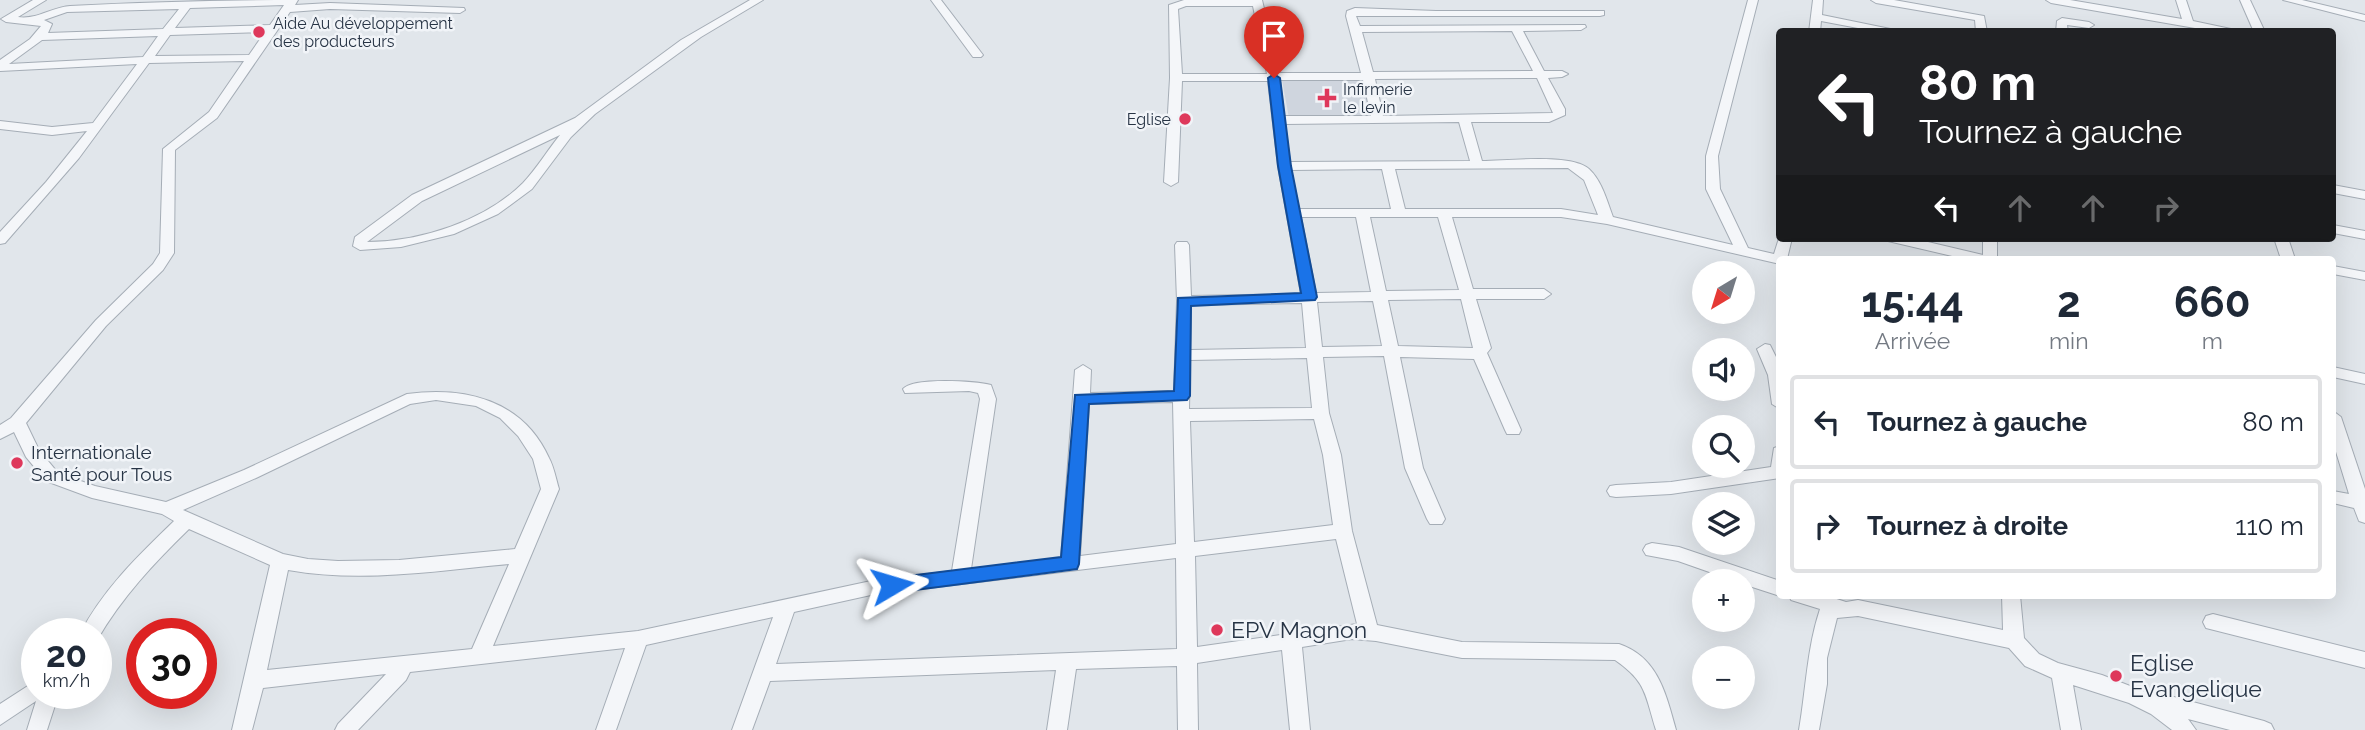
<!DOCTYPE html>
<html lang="fr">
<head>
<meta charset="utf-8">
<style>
  body { margin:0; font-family:Raleway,sans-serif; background:#f2f2f3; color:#1f2937; height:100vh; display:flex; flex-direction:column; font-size:26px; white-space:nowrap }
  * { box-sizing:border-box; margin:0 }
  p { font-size:23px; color:#747a83 }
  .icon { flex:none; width:38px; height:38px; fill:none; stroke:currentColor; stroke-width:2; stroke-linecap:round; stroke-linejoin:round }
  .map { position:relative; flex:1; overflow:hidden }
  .drawer { position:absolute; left:1776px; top:256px; width:560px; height:343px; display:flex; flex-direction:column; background:#fff; border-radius:7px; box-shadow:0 7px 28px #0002 }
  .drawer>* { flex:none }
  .banner { position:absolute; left:1776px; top:28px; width:560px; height:214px; border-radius:7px; box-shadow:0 7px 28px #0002; background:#202124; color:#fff; overflow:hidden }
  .needle { width:46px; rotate:218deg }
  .controls { position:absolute; left:1692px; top:261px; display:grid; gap:14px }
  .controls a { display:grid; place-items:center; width:63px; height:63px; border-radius:50%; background:#fff; box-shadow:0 7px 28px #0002; font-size:35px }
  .speed { position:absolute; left:21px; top:618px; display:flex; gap:14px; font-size:35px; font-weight:700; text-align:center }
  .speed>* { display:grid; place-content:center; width:91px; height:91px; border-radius:50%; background:#fff; box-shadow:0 7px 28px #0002; line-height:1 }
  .speed small { font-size:18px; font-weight:400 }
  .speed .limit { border:10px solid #d22; background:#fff; color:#111 }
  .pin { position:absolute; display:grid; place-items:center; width:60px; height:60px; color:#fff; margin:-72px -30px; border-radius:50% 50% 50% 0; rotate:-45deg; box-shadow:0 0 7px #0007 }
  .pin .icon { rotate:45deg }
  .me { position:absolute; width:77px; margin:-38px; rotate:83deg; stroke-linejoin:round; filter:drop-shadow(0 0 5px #0008) }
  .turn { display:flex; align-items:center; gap:24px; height:147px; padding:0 28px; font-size:32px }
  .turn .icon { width:91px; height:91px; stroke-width:2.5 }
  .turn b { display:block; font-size:49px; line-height:60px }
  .lanes { display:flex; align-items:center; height:66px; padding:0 28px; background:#0003; justify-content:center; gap:35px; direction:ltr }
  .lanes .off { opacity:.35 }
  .eta { display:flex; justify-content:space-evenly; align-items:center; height:119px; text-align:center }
  .eta b { font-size:42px; font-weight:700; line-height:49px }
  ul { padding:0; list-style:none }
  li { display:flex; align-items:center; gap:21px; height:94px; margin:0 14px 10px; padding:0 14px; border:4px solid #e0e1e3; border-radius:7px }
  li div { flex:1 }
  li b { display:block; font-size:26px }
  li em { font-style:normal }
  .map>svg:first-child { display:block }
</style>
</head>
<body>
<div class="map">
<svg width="2365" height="730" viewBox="0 0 2365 730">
  <rect width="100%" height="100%" fill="#e1e6eb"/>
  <path fill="#cfd5de" d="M 1364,78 L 1373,117 L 1289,118 L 1282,80 Z"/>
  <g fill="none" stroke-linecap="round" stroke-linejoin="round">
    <defs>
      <path id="minor" d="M 33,0 L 46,0 L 18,17 C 37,20 52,7 70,6 C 146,2 222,0 298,0 L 295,5 L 330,3 L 464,8 L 465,10 L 460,13 L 330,9 L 290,12 L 217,118 L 175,150 L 174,253 L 163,270 L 106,326 L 26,423 L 39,450 L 58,473 L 95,486 L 166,502 L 244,470 L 407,394 C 465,386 523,400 549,458 C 554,467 556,479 559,489 L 493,646 L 638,631 L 871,581 L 952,571 L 980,399 L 978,393 L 969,391 L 905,393 L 903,389 C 913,377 975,381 991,385 L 996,399 L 971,569 L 1061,558 L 1075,370 L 1083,365 L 1091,370 L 1090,393 L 1174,391 L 1177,301 L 1175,245 L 1177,242 L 1187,242 L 1189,245 L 1191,296 L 1301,294 L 1278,166 L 1268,81 L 1182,81 L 1178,182 L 1171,186 L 1164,182 L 1170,78 L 1169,5 L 1184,0 L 1262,0 L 1279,73 L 1361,73 L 1346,16 L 1347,11 L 1355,8 L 1436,11 L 1604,11 L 1604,15 L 1600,16 L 1356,16 L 1360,26 L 1585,25 L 1586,27 L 1581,30 L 1523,31 L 1544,71 L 1562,71 L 1568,74 L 1562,77 L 1548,78 L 1565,109 L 1565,115 L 1549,122 L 1471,122 L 1482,161 C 1507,161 1571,153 1589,169 C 1602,181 1607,201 1613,217 L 1733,245 L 1706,189 L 1706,156 L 1748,0 L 1758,0 L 1718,156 L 1720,189 L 1748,248 L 1774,254 L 1780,235 L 1780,238 L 1792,238 L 1787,259 L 1780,259 L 1780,264 L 1607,224 L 1561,217 L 1452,217 L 1473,289 L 1544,289 L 1551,294 L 1544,299 L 1476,299 L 1491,348 L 1487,353 L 1521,430 L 1519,434 L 1507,434 L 1505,430 L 1474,359 L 1400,357 L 1423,468 L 1445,519 L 1442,524 L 1430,524 L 1427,519 L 1405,468 L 1384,356 L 1323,357 L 1329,413 L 1341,455 L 1352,531 L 1377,625 L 1462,642 L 1619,644 C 1658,657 1666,694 1676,730 L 1656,730 C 1645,695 1647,682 1615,660 L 1462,658 L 1376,641 L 1352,639 L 1302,647 L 1310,730 L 1290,730 L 1282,650 L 1197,663 L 1198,730 L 1178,730 L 1177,666 L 1076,669 L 1067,730 L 1047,730 L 1056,670 L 770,681 L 752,730 L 732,730 L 773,617 L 646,645 L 616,730 L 596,730 L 625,648 L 410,672 L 406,680 L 358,730 L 335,730 L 338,724 L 386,674 L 263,688 L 252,730 L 232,730 L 270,565 L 189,529 C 154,563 122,597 97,640 L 96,634 L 80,634 C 103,589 139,555 174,521 L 162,514 L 92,498 L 46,481 L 26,457 L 14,432 L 0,439 L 0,425 L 11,418 L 96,320 L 153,264 L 160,253 L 163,149 L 209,112 L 244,61 L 149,63 L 79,158 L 5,243 L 0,244 L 0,232 L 46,182 L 87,131 L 52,135 L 0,129 L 0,121 L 52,127 L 93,123 L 137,64 L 0,71 L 0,60 L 30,39 L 41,26 L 6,22 L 1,19 ZM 284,5 L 270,25 L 175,28 L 190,8 ZM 1186,6 L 1253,6 L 1267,74 L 1182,74 L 1178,9 ZM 179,9 L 163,29 L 48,33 L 52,24 L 44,20 L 67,12 ZM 1512,31 L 1533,71 L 1373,72 L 1362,32 ZM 265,32 L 249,55 L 155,56 L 170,35 ZM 158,36 L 143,57 L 9,64 L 42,40 ZM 1537,78 L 1553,113 L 1383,116 L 1375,79 ZM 1280,80 L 1363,80 L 1371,116 L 1284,116 ZM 1459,122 L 1470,161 L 1290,162 L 1285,124 ZM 1568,168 L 1584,180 L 1598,215 L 1561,209 L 1405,209 L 1395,169 ZM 1382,169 L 1391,209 L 1299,209 L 1291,170 ZM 1301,217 L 1356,217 L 1371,292 L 1316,293 ZM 1370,217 L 1438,217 L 1459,290 L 1386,291 ZM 1461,299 L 1473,348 L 1398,346 L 1388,300 ZM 1373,301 L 1382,346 L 1322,347 L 1317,302 ZM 1302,303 L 1306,348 L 1190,350 L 1191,305 ZM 1307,358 L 1312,408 L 1189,409 L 1190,360 ZM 436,400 L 476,406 L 500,418 L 518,436 L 533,459 L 541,489 L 515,549 L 399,560 L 338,561 L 308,559 L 283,554 L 183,510 L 256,478 L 410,404 ZM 1173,402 L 1176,544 L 1080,556 L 1089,404 ZM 1314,419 L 1323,455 L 1333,525 L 1194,542 L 1190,421 ZM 1336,539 L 1357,624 L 1197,647 L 1195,556 ZM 1176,558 L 1177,649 L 776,664 L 794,612 L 871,595 ZM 509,564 L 472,649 L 267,670 L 288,570 C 361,583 435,571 509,564 Z
        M 750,0 L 763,0 L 701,37 L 595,114 L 571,137 L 532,189 L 498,214 L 454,234 L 401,247 L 360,250 L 353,246 L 355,237 L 412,195 L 575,118 L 681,40 ZM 560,135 C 547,151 537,168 523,183 C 485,221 420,242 367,242 L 422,201 Z
        M 931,0 L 941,0 L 983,55 L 981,57 L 973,57 Z
        M 1813,0 L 1823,0 L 1822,15 L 1905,32 L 1879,32 L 1821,21 L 1820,32 L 1809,32 Z
        M 1871,0 L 1894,0 L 1984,16 L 1987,32 L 1976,32 L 1975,20 L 1876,3 Z
        M 2046,0 L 2070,0 L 2182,19 L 2176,0 L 2186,0 L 2193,21 L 2245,32 L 2218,32 L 2051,3 Z
        M 2240,0 L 2250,0 L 2265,32 L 2254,32 Z
        M 2283,0 L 2302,0 L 2365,15 L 2365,21 Z
        M 2062,18 L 2089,22 L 2094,25 L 2089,28 L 2067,25 L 2068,32 L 2056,32 L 2057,21 Z
        M 2333,185 L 2365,191 L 2365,199 L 2333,193 Z
        M 2333,225 L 2365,231 L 2365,239 L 2333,233 Z
        M 1886,238 L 1911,238 L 1983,255 L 1983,238 L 1997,238 L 1997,259 L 1965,259 L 1888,241 Z
        M 2274,238 L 2288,238 L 2295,259 L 2281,259 Z
        M 2333,266 L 2365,272 L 2365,280 L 2333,274 Z
        M 1765,344 L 1770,345 L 1780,365 L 1780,409 L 1772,404 L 1768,375 L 1757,349 Z
        M 2333,367 L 2365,374 L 2365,384 L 2333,377 Z
        M 2333,411 L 2341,417 L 2365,489 L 2365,523 L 2359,521 L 2354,508 L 2333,503 L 2333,491 L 2349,494 L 2333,442 Z
        M 1780,446 L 1780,478 L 1671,494 L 1616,497 L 1610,496 L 1607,491 L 1610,486 L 1616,485 L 1671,482 L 1771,467 L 1774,448 Z
        M 1652,543 L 1679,547 L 1780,581 L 1780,595 L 1784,595 L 1780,596 L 1743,584 L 1743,581 L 1735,581 L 1678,561 L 1646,555 L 1643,550 L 1646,545 Z
        M 1789,595 L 1824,595 L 1846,602 L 1858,600 L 2003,630 L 2002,595 L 2020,595 L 2024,638 L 2039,654 L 2058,663 L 2102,675 L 2153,695 L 2159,693 L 2264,721 L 2271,724 L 2274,730 L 2230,730 L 2188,719 L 2196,730 L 2172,730 L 2151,714 L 2129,703 L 2073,685 L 2081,730 L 2061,730 L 2052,678 L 2025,666 L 2009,648 L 1858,616 L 1837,618 L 1827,658 L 1827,684 L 1819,730 L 1799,730 C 1806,689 1807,648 1820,609 L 1791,600 Z
        M 2213,614 L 2365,652 L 2365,668 L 2206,628 L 2203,622 L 2206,616 Z
        M 37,680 L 37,693 L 59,693 L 47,730 L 27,730 L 36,701 L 0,725 L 0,704 Z"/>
    </defs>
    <use href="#minor" stroke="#a5adb6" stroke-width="2"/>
    <use href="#minor" fill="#f4f6f9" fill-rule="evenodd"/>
  </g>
  <path fill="#1a73e8" stroke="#114b97" stroke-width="2" d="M 1274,74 L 1280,78 L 1291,166 L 1317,297 L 1315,300 L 1191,306 L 1190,396 L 1187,400 L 1089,404 L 1079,564 L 1077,569 L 892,593 L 885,590 L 882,585 L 885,580 L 892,578 L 1061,557 L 1075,395 L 1174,391 L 1178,298 L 1301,293 L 1278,166 L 1268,78 Z"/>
  <g fill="#de385b" stroke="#f1f4f8" stroke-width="2.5">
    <circle cx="259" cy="32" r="7"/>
    <path d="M1323.5 87.5h7v7h7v7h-7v7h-7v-7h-7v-7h7z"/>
    <circle cx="1185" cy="119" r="7"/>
    <circle cx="17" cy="463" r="7"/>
    <circle cx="1217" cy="630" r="7"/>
    <circle cx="2116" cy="676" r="7"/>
  </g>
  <g text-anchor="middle" stroke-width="5" stroke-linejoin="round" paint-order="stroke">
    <g font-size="16" fill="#273445" stroke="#f1f4f8" text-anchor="start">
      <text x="273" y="29">Aide Au développement<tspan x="273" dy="18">des producteurs</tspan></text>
      <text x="1343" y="95">Infirmerie<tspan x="1343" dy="18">le levin</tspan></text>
      <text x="1171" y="125" text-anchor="end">Eglise</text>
    </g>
    <g font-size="19" fill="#273445" stroke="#f1f4f8" text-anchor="start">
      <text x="31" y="459">Internationale<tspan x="31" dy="22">Santé pour Tous</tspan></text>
    </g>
    <g font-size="23" fill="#273445" stroke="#f1f4f8" text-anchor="start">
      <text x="1231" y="638">EPV Magnon</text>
      <text x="2130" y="671">Eglise<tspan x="2130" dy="26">Evangelique</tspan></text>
    </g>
  </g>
</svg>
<div class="controls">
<a><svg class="needle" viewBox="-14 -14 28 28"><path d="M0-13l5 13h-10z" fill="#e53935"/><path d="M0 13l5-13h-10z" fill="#747a83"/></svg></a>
<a><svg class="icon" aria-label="sound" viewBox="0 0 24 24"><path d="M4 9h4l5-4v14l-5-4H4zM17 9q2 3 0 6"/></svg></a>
<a><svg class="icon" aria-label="search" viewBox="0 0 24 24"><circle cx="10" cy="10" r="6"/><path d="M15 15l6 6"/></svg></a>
<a><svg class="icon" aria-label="layers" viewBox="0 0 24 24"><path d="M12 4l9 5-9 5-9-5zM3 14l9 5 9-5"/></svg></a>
<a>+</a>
<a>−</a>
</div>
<div class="speed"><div>20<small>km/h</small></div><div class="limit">30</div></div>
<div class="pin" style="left:1274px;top:78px;background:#d93025"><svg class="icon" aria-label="arrive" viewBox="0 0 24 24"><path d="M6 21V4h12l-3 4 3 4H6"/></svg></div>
<svg class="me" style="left:892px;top:585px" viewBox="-20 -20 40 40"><path d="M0-17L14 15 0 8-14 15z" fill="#1a73e8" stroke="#fff" stroke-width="4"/></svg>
<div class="banner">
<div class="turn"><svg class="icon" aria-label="left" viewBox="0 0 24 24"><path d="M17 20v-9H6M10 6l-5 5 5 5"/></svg><div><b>80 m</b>Tournez à gauche</div></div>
<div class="lanes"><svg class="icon" aria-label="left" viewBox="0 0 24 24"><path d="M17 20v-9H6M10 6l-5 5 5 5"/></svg><svg class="icon off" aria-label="ahead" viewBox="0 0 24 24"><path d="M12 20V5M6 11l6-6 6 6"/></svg><svg class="icon off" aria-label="ahead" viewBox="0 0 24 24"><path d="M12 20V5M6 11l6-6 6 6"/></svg><svg class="icon off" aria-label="right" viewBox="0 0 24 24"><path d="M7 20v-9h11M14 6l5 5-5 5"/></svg></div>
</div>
<section class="drawer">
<div class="eta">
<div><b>15:44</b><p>Arrivée</p></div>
<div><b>2</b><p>min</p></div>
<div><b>660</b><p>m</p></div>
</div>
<ul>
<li><svg class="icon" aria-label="left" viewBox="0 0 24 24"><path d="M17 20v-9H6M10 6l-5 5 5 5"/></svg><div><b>Tournez à gauche</b></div><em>80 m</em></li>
<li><svg class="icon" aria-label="right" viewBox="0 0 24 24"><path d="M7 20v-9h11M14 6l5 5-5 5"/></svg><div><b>Tournez à droite</b></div><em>110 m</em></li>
</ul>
</section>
</div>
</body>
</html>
